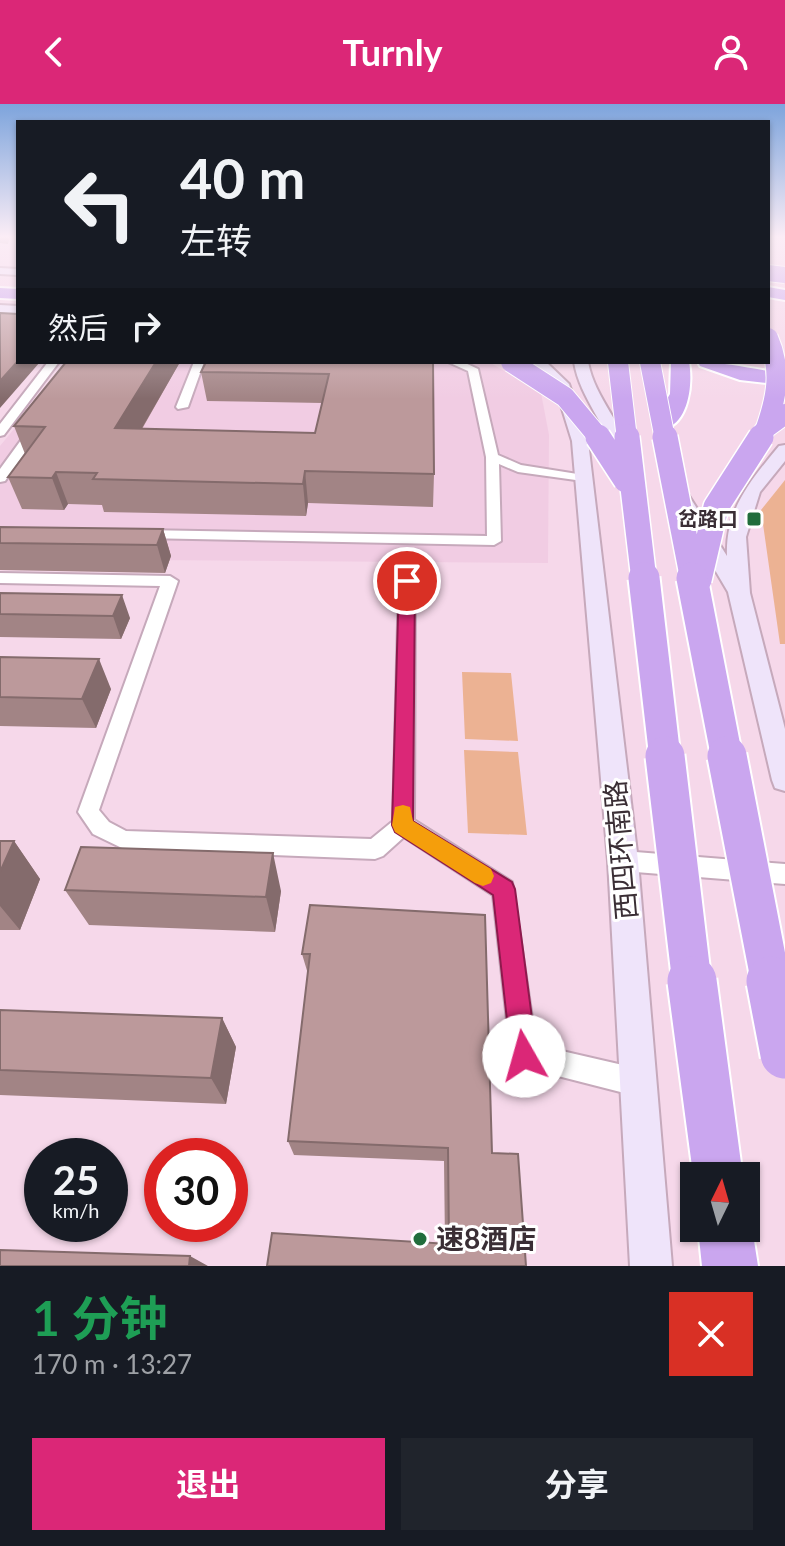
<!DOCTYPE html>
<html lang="zh">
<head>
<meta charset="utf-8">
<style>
  body { margin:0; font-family:Lato,"Noto Sans SC",sans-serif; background:#20242c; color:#f1f3f6; height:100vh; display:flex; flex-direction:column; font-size:30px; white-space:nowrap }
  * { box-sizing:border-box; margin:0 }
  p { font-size:26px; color:#9ea1a6 }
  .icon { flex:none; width:44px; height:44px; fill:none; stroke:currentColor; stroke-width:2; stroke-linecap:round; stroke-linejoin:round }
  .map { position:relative; height:1162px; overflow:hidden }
  .drawer { display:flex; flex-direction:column; background:#171b24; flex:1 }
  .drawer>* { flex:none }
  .top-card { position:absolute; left:16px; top:16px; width:754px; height:244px; border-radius:0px; box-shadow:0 2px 6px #0004; background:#171b24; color:#f1f3f6; overflow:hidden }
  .needle { width:52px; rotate:5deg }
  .tools { position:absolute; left:680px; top:1058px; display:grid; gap:16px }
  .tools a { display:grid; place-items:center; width:80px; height:80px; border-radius:0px; background:#171b24; box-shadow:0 2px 6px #0004; font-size:40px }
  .speed { position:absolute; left:24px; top:1034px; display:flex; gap:16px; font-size:40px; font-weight:700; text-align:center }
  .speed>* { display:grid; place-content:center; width:104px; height:104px; border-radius:50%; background:#171b24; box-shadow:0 2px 6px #0004; line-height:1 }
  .speed small { font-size:20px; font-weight:400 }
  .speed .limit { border:12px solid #d22; background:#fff; color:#111 }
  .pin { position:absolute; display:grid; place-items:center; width:68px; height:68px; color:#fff; margin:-34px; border:4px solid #fff; border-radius:50%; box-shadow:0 2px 8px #0007 }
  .me { position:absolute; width:88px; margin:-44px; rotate:353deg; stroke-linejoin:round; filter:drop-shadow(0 0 6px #0008) }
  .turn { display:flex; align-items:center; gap:28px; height:168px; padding:0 32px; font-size:36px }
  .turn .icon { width:104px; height:104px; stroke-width:2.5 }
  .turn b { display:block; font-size:56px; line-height:68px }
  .then { display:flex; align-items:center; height:76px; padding:0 32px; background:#0003; gap:16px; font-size:30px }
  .round { display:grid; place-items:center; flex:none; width:84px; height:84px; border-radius:0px; background:#20242c }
  .headline { display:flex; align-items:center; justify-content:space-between; height:136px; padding:0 32px }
  h1 { font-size:48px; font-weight:700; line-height:60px; color:#1e9e55 }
  .button { display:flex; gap:16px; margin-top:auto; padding:16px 32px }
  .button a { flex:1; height:92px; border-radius:0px; background:#db2777; color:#fff; font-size:32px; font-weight:700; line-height:92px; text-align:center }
  .button a+a { background:#20242c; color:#f1f3f6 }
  header { display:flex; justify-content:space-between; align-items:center; height:104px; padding:0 32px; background:#db2777; color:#fff; font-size:36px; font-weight:700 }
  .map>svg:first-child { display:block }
</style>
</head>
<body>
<header><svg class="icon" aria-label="back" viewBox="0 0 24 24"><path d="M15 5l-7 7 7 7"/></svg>Turnly<svg class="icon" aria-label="person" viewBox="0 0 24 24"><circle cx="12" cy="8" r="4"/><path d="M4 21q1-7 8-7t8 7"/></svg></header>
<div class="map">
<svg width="785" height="1162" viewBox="0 0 785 1162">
  <rect width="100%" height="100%" fill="#f6d8ea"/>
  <path fill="#f1cce3" d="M 69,258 L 489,258 L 541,289 L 549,331 L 548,459 L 0,455 L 0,342 Z"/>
  <path fill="#ecb293" d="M 785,376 L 785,540 L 780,540 L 761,406 Z
    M 462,568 L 511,569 L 518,637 L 465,635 Z
    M 464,646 L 518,648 L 527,731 L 468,729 Z"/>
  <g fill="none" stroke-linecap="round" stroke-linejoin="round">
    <defs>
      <path id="street" d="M 48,258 L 59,258 L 4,331 L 0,332 L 0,320 Z
        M 194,258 L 204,258 L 188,303 L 178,305 L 176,303 Z
        M 448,258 L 463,258 L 478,265 L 498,351 L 521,361 L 590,372 L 590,378 L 518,368 L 499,360 L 501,437 L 494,441 L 142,434 L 135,430 L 142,426 L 487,432 L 486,353 L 468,267 Z
        M 32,321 L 42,324 L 5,377 L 0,378 L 0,365 Z
        M 0,469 L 170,472 L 178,477 L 99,706 L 109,718 L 126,727 L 371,735 L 393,717 L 399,477 L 407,472 L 413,473 L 415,477 L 414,716 L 512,778 L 536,941 L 640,965 L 650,969 L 654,979 L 650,989 L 640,993 L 515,961 L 511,952 L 493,791 L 404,733 L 383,752 L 375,755 L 124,745 L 93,730 L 78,708 L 160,482 L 0,479 Z
        M 623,747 L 785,760 L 785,780 L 623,767 L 615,764 L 612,757 L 615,750 Z"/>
      <path id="secondary" d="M 0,164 L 18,165 L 18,171 L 0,170 Z
        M 0,201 L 18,202 L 18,210 L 0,209 Z
        M 531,258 L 546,258 L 569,280 L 588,337 L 638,757 L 672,1162 L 630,1162 L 608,757 L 572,337 L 555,282 Z
        M 574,258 L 588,258 C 595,295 624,321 634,357 L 631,361 L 625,362 L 616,357 C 608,321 580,295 574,258 Z
        M 785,341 L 785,357 L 760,388 L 746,433 L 750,489 L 785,625 L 785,687 L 775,684 L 772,676 L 728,488 L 669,388 L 672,384 L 684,384 L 727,452 C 725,406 751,376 779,342 Z"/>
      <path id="highway" d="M 768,183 L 785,186 L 785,196 L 768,193 Z
        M 0,184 L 18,185 L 18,195 L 0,194 Z
        M 671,258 L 689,258 C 693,279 689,319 664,325 L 653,319 L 670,290 Z
        M 698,258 C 727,258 755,266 785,269 L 785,281 L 740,276 L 700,262 Z
        M 746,1109 L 752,1124 L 758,1162 L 702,1162 L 698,1124 L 746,1124 Z"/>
    </defs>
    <use href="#street" stroke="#c6a9bb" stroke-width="4"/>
    <use href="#secondary" stroke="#c6a9bb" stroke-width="4"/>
    <use href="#highway" stroke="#fff" stroke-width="4"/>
    <use href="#street" fill="#fff" fill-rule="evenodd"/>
    <use href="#secondary" fill="#efe4fa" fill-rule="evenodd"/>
    <use href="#highway" fill="#caa6ef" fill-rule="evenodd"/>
    <defs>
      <path id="highway-bridge-far5" d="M 768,169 L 785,171"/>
      <path id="highway-bridge-far4" d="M 511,258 L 565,293 L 600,335
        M 618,258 L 627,335
        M 650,258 L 665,335
        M 766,324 C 777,292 782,266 768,234
        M 759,335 L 766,324 L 785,310"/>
      <path id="highway-bridge-far3" d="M 598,333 L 626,376
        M 627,333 L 644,476
        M 665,333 L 693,476
        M 699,476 L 716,403 L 761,333"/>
      <path id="highway-bridge-far2" d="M 644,474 L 665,654
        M 692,474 L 727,654"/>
      <path id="highway-bridge-far1" d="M 665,652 L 692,879
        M 727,652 L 771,879"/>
      <path id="highway-bridge" d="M 692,877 L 718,1072
        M 771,877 L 785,950"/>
    </defs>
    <use href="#highway-bridge-far5" stroke="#fff" stroke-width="18" stroke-linecap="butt"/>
    <use href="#highway-bridge-far4" stroke="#fff" stroke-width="22" stroke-linecap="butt"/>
    <use href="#highway-bridge-far3" stroke="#fff" stroke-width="28" stroke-linecap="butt"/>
    <use href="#highway-bridge-far2" stroke="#fff" stroke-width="35" stroke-linecap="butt"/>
    <use href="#highway-bridge-far1" stroke="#fff" stroke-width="43" stroke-linecap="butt"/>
    <use href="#highway-bridge" stroke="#fff" stroke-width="53" stroke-linecap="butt"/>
    <use href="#highway-bridge-far5" stroke="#caa6ef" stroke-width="16"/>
    <use href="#highway-bridge-far4" stroke="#caa6ef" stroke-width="20"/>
    <use href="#highway-bridge-far3" stroke="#caa6ef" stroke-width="25"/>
    <use href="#highway-bridge-far2" stroke="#caa6ef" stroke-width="31"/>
    <use href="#highway-bridge-far1" stroke="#caa6ef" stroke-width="39"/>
    <use href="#highway-bridge" stroke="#caa6ef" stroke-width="49"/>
  </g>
  <path fill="#a28485" d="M 0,132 L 10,132 L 8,140 L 0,139 Z
    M 66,258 L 180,258 L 142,325 L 315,329 L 322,299 L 207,297 L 201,268 L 433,258 L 434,370 L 433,403 L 308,399 L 306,412 L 104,408 L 102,401 L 68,400 L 64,406 L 22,405 L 8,373 L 25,350 L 14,322 Z
    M 0,423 L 163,425 L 171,452 L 165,469 L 0,466 Z
    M 0,489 L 130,514 L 121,535 L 0,533 Z
    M 0,553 L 111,585 L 96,624 L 0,622 Z
    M 0,737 L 14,737 L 40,775 L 20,826 L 0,826 Z
    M 65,786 L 281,787 L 275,828 L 89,821 Z
    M 310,801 L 492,1049 L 526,1162 L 445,1140 L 444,1057 L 294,1051 L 288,1037 L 308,870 L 302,850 Z
    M 0,906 L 222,914 L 236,943 L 226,1000 L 0,991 Z"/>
  <path fill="#846b6c" d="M 18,257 L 18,258 L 40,258 L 0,304 L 0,277 Z
    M 156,258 L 180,258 L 124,355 L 115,324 Z
    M 305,367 L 308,399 L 306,412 L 303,380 Z
    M 56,368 L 68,400 L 64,406 L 52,374 Z
    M 163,425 L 171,452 L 165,469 L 157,441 Z
    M 122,491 L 130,514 L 121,535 L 113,512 Z
    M 99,555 L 111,585 L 96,624 L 82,595 Z
    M 14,737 L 40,775 L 20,826 L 0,802 L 0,768 Z
    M 273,749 L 281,787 L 275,828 L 266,793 Z
    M 222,914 L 236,943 L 226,1000 L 211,974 Z
    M 190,1152 L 208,1162 L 189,1162 Z"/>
  <path fill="#bc999b" stroke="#846b6c" stroke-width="2" d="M 0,209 L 18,210 L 18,257 L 0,277 Z
    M 66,258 L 156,258 L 115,324 L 315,329 L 329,270 L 201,268 L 206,258 L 433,258 L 434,370 L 305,367 L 303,380 L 93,375 L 97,369 L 56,368 L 52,374 L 8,373 L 45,323 L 14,322 Z
    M 0,423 L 163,425 L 157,441 L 0,439 Z
    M 0,489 L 122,491 L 113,512 L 0,510 Z
    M 0,553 L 99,555 L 82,595 L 0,593 Z
    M 0,737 L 14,737 L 0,768 Z
    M 81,743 L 273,749 L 266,793 L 65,786 Z
    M 310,801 L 485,811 L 492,1049 L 518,1050 L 526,1162 L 267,1162 L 272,1129 L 449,1140 L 448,1044 L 288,1037 L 310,850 L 302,850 Z
    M 0,906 L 222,914 L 211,974 L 0,966 Z
    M 0,1146 L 190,1152 L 189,1162 L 0,1162 Z"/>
  <linearGradient id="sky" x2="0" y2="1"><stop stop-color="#7da4dc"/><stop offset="0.45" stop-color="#fbedf6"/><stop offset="1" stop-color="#fbedf6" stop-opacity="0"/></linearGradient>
  <rect width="785" height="295" fill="url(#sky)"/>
  <path fill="#db2777" stroke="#8e194d" stroke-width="2" d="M 407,472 L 415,477 L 413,717 L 512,778 L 515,785 L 537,952 L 533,961 L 524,965 L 515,961 L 511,952 L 493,791 L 395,728 L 392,721 L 399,477 Z"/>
  <path fill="#f59e0b" d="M 403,701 L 410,703 L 413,717 L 491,765 L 494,772 L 491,779 L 483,782 L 475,779 L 395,728 L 392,721 L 395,703 Z"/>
  <g fill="#216d3c" stroke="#fff" stroke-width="3">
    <rect x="746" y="407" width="16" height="16" rx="4"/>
    <circle cx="420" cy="1135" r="8"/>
  </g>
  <g text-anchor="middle" stroke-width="6" stroke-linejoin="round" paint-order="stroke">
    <g font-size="20" font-weight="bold" fill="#3a2e35" stroke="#fff" text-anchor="end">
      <text x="738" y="422">岔路口</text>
    </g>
    <g font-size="28" fill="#3a2e35" stroke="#fff">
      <text transform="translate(621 746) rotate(-95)" y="10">西四环南路</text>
    </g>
    <g font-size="28" font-weight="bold" fill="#3a2e35" stroke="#fff" text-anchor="start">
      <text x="436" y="1145">速8酒店</text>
    </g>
  </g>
</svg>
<div class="tools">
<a><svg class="needle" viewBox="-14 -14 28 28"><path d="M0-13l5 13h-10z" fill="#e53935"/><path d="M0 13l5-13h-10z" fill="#9ea1a6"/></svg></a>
</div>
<div class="speed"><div>25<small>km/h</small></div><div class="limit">30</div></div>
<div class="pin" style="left:407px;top:477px;background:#d93025"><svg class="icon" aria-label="arrive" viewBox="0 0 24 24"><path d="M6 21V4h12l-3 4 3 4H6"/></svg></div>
<svg class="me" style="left:524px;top:952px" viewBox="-20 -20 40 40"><circle r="19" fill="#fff"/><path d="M0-13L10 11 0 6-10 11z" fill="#db2777"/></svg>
<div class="top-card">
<div class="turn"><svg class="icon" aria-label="left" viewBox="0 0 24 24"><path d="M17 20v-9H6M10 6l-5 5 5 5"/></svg><div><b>40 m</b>左转</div></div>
<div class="then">然后<svg class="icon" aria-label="right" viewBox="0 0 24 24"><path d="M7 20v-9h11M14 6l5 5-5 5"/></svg></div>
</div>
</div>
<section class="drawer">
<div class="headline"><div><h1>1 分钟</h1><p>170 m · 13:27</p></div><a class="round" style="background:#d93025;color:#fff"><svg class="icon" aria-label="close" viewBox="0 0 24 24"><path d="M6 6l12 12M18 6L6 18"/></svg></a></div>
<div class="button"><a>退出</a><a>分享</a></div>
</section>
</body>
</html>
